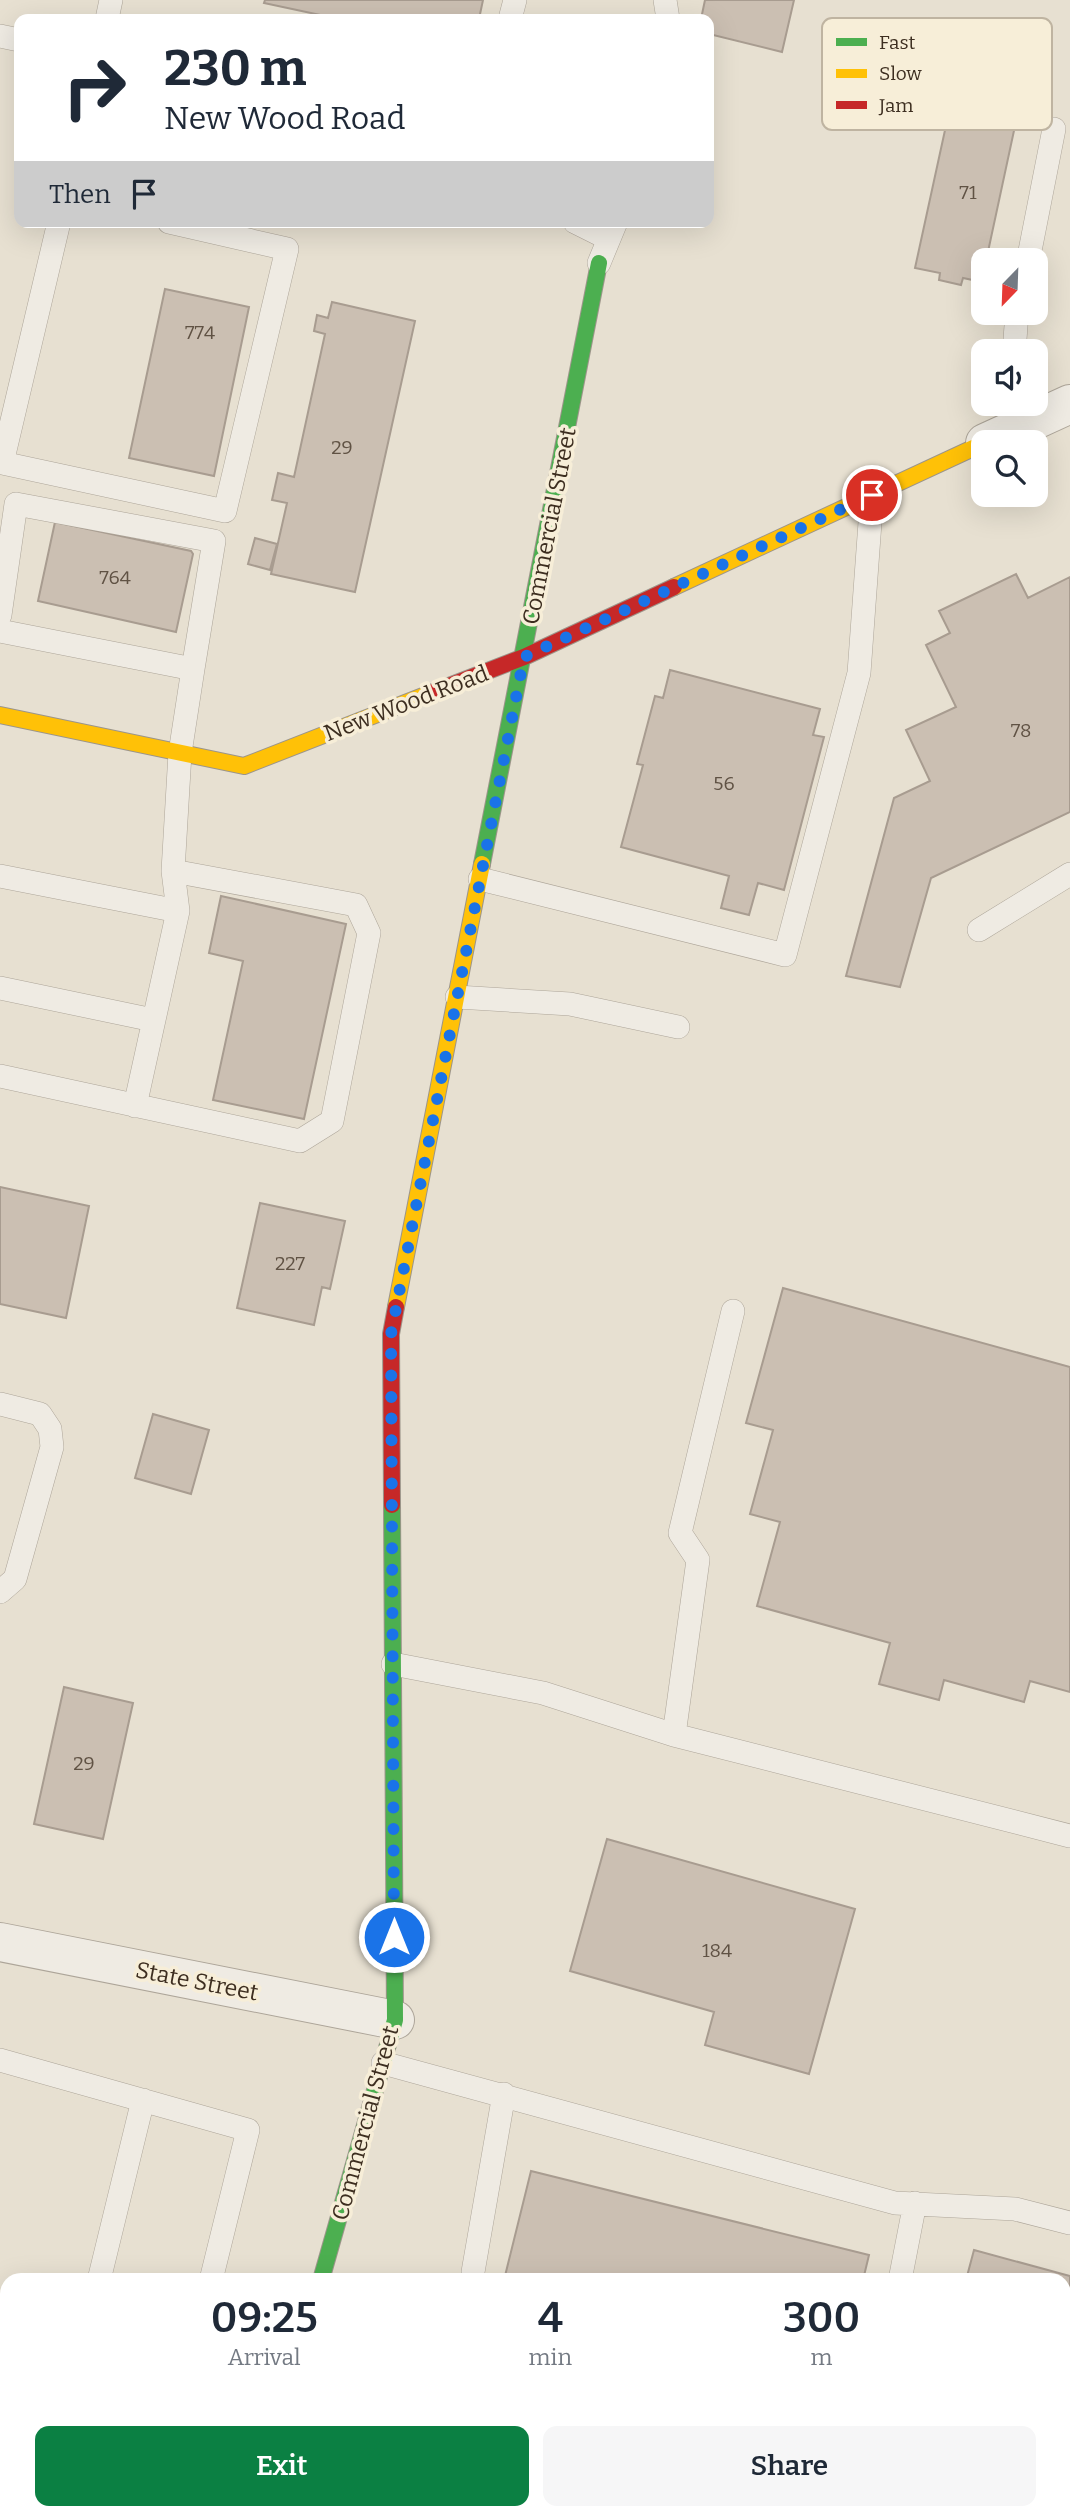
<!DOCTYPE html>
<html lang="en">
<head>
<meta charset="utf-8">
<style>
  body { margin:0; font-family:Bitter,serif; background:#f6f6f7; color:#1f2937; height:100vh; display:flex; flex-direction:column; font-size:26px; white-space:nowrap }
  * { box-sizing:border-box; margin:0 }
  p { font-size:23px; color:#747a83 }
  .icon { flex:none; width:38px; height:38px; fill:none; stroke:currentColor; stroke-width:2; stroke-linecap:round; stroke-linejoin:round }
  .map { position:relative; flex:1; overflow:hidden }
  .sheet { position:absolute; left:0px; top:2273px; width:1071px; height:247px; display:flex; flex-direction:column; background:#fff; border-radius:21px 21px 0 0; box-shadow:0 7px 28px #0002 }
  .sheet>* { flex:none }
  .guide { position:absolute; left:14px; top:14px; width:700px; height:214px; border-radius:14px; box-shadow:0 7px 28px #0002; background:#fff; color:#1f2937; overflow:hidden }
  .needle { width:46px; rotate:203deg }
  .controls { position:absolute; left:971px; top:248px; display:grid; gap:14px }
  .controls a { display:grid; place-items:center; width:77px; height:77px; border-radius:14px; background:#fff; box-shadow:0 7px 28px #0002; font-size:35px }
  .pin { position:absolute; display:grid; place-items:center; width:60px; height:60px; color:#fff; margin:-30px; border:4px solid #fff; border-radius:50%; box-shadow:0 2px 7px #0007 }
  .me { position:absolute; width:77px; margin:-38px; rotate:0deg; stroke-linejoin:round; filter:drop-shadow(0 0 5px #0008) }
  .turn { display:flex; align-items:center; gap:24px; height:147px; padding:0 35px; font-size:32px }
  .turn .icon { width:91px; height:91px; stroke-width:2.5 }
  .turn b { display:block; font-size:49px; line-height:60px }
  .then { display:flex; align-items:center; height:66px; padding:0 35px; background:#0003; gap:14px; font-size:26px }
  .eta { display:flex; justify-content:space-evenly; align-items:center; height:119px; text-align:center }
  .eta b { font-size:42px; font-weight:600; line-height:49px }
  .primary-button { display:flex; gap:14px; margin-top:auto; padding:14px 35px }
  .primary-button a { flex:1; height:80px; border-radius:14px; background:#0b8043; color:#fff; font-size:28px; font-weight:600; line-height:80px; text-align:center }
  .primary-button a+a { background:#f6f6f7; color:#1f2937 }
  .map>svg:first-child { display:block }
</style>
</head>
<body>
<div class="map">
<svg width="1070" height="2519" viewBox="0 0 1070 2519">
  <rect width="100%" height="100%" fill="#e7e0d1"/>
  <path fill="#cbbfb2" stroke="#a89c90" stroke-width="2" d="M 265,0 L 483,0 L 479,19 L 339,19 L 264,3 Z
    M 705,0 L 794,0 L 782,52 L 709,34 L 709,19 L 701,19 Z
    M 952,98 L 1018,112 L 986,261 L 984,261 L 982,282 L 963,278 L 961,285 L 939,280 L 940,273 L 915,268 Z
    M 165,289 L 249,307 L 214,476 L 129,458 Z
    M 332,302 L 415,321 L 355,592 L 271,574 L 287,503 L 272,500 L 278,473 L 294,477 L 325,334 L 314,331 L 317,315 L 328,318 Z
    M 55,522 L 191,551 L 193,554 L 176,632 L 38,601 Z
    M 255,538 L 277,544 L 270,570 L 248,564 Z
    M 1016,574 L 1028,598 L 1070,577 L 1070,812 L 931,878 L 900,987 L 846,976 L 894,798 L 930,781 L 906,730 L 956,707 L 926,645 L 950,633 L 939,611 Z
    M 670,670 L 820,709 L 813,735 L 824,737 L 784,890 L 758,883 L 749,915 L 721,908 L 729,876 L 621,847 L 643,765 L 637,764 L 655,696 L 663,698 Z
    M 221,896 L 346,924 L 304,1119 L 213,1100 L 243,961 L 209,953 Z
    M 0,1187 L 89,1206 L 66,1318 L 0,1304 Z
    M 260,1203 L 345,1221 L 330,1289 L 322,1287 L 314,1325 L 237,1308 Z
    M 783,1288 L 1070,1367 L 1070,1692 L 1030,1681 L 1024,1702 L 944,1680 L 939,1700 L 879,1684 L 890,1643 L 757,1606 L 780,1522 L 750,1514 L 773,1430 L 746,1423 Z
    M 153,1414 L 209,1430 L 191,1494 L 135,1478 Z
    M 64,1687 L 133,1703 L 103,1839 L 34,1824 Z
    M 607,1839 L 855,1909 L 809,2074 L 705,2045 L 714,2012 L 570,1971 Z
    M 531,2171 L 869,2255 L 863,2280 L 504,2280 Z
    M 974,2250 L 1070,2276 L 1070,2454 L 1064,2452 L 1064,2280 L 966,2280 Z
    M 389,2513 L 691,2513 L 713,2519 L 387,2519 Z"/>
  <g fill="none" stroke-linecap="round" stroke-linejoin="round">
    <defs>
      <path id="lane" d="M 665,0 L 668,19
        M 107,19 L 111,0
        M 510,19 L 515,0
        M 0,36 L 19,40
        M 59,222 L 2,463 L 225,511 L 287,249 L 169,222
        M 575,222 L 609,239
        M 1028,261 L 1054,129
        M 599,263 L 616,222
        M 1014,352 L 1017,313
        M 0,615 L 16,504 L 214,541 L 193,669 L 0,631
        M 0,876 L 178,911
        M 480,879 L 785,955 L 859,673 L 872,495
        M 979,930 L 1070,874
        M 0,988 L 153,1020
        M 457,997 L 570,1004 L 678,1027
        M 0,1076 L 300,1141 L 332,1121 L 369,933 L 356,905 L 173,871
        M 135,1106 L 178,911 L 173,871 L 180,753 L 193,669
        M 0,1404 L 40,1414 L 50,1429 L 52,1447 L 15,1579 L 0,1592
        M 393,1664 L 543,1693 L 674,1735 L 1070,1836
        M 674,1735 L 698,1560 L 680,1533 L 733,1311
        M 0,2060 L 248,2130 L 211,2280
        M 383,2063 L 895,2203 L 1015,2209 L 1070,2223
        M 473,2272 L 504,2094
        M 99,2280 L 143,2100
        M 900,2280 L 915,2203"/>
      <path id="street" d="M 985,443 L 1070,404
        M 0,1942 L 395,2020
        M 254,2519 L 256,2513"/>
      <path id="fast" d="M 482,864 L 599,263
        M 321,2280 L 395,2020 L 392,1505"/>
      <path id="slow" d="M 674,587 L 984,443
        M 0,715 L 244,766 L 431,693
        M 396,1307 L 482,864"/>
      <path id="jam" d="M 431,693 L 524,657 L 674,587
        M 392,1505 L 391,1334 L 396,1307"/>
    </defs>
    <use href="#lane" stroke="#ada599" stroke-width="24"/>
    <use href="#street" stroke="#ada599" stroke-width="40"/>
    <use href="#fast" stroke="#9c958a" stroke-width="18"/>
    <use href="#slow" stroke="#9c958a" stroke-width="18"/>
    <use href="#jam" stroke="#9c958a" stroke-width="18"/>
    <use href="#lane" stroke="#efebe3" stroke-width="23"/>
    <use href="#street" stroke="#efebe3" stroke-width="38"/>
    <use href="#fast" stroke="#4caf50" stroke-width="16"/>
    <use href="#slow" stroke="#ffc107" stroke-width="16"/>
    <use href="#jam" stroke="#c62828" stroke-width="16"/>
  </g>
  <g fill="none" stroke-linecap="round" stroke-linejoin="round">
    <path stroke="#1a73e8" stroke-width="12" stroke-dasharray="0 21.6" d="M 394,1937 L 391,1334 L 524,657 L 872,495"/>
  </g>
  <g text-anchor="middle" stroke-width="7" stroke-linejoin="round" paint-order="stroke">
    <g font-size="19" fill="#605244">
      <text x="968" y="199">71</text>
      <text x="200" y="339">774</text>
      <text x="342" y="454">29</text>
      <text x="115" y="584">764</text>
      <text x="1021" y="737">78</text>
      <text x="724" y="790">56</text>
      <text x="290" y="1270">227</text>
      <text x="84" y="1770">29</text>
      <text x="717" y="1957">184</text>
    </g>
    <g font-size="23" fill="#3d2e20" stroke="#f7eed8">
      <text transform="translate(549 526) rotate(-79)" y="8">Commercial Street</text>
      <text transform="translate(406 703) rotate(-21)" y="8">New Wood Road</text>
      <text transform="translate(197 1981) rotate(11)" y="8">State Street</text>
      <text transform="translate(365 2123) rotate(-75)" y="8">Commercial Street</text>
    </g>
  </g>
  <rect x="822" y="18" width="230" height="112" rx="10" fill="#f7eed8" stroke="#bfb4a1" stroke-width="2"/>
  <rect x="836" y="38" width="31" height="8" fill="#4caf50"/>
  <rect x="836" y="69" width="31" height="9" fill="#ffc107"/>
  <rect x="836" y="101" width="31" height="8" fill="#c62828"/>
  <g font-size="19" fill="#3d2e20">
    <text x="879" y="49">Fast</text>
    <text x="879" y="80">Slow</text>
    <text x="879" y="112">Jam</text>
  </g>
</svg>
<div class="controls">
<a><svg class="needle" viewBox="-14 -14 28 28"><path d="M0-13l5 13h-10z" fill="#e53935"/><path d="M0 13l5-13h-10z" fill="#747a83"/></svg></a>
<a><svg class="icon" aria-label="sound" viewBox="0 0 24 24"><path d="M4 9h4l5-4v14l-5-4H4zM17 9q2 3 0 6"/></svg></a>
<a><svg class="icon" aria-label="search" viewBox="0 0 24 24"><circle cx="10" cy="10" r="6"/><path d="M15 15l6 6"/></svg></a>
</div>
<div class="pin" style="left:872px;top:495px;background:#d93025"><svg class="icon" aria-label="arrive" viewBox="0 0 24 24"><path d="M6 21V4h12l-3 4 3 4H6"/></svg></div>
<svg class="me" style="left:394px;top:1937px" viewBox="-20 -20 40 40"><circle r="17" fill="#1a73e8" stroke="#fff" stroke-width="3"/><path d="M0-11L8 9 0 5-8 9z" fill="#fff"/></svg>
<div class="guide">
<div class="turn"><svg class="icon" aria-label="right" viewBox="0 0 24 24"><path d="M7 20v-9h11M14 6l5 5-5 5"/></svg><div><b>230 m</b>New Wood Road</div></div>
<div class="then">Then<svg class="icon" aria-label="arrive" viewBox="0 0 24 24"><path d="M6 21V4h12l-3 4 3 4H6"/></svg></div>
</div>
<section class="sheet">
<div class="eta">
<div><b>09:25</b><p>Arrival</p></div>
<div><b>4</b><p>min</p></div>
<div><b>300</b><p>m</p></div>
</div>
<div class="primary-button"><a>Exit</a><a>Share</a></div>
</section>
</div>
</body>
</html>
